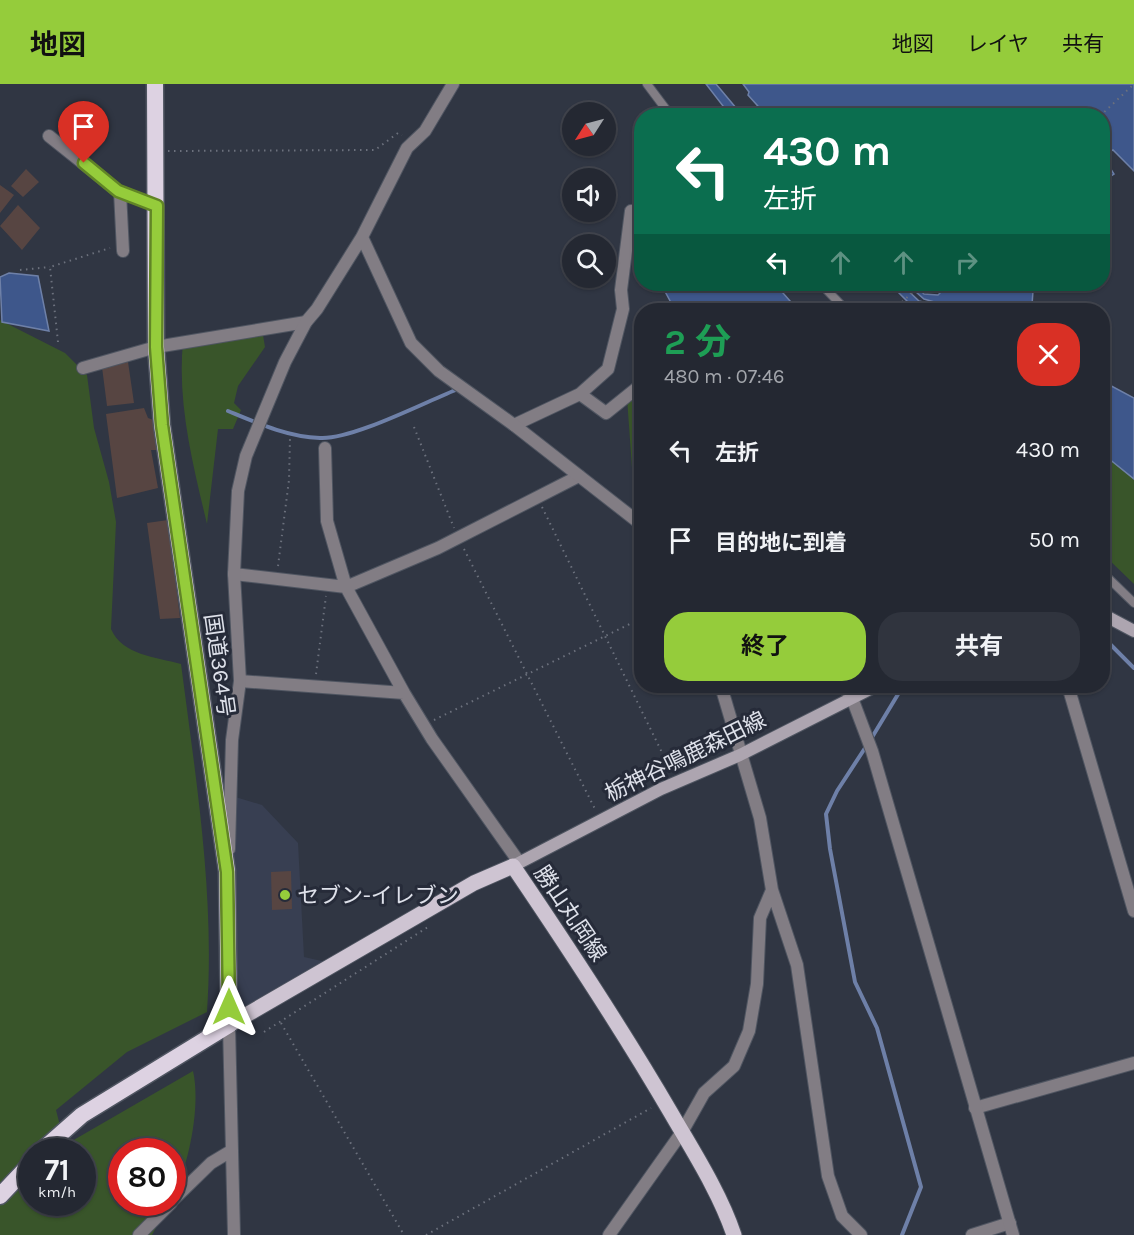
<!DOCTYPE html>
<html lang="ja">
<head>
<meta charset="utf-8">
<style>
  body { margin:0; font-family:Karla,"Noto Sans JP",sans-serif; background:#30343e; color:#f1f3f6; height:100vh; display:flex; flex-direction:column; font-size:22px; white-space:nowrap }
  * { box-sizing:border-box; margin:0 }
  p { font-size:20px; color:#a3a6ac }
  .icon { flex:none; width:33px; height:33px; fill:none; stroke:currentColor; stroke-width:2; stroke-linecap:round; stroke-linejoin:round }
  .map { position:relative; flex:1; overflow:hidden }
  .details { position:absolute; left:634px; top:219px; width:476px; height:390px; display:flex; flex-direction:column; background:#242832; border-radius:24px; box-shadow:0 2px 4px #0004,0 0 0 2px #41444d }
  .details>* { flex:none }
  .banner { position:absolute; left:634px; top:24px; width:476px; height:183px; border-radius:24px; box-shadow:0 2px 4px #0004,0 0 0 2px #41444d; background:#0b6e4f; color:#fff; overflow:hidden }
  .needle { width:39px; rotate:234deg }
  .controls { position:absolute; left:562px; top:18px; display:grid; gap:12px }
  .controls a { display:grid; place-items:center; width:54px; height:54px; border-radius:50%; background:#242832; box-shadow:0 2px 4px #0004,0 0 0 2px #41444d; font-size:30px }
  .speed { position:absolute; left:18px; top:1054px; display:flex; gap:12px; font-size:30px; font-weight:700; text-align:center }
  .speed>* { display:grid; place-content:center; width:78px; height:78px; border-radius:50%; background:#242832; box-shadow:0 2px 4px #0004,0 0 0 2px #41444d; line-height:1 }
  .speed small { font-size:15px; font-weight:400 }
  .speed .limit { border:9px solid #d22; background:#fff; color:#111 }
  .pin { position:absolute; display:grid; place-items:center; width:51px; height:51px; color:#fff; margin:-62px -26px; border-radius:50% 50% 50% 0; rotate:-45deg; box-shadow:0 0 6px #0007 }
  .pin .icon { rotate:45deg }
  .me { position:absolute; width:66px; margin:-33px; rotate:0deg; stroke-linejoin:round; filter:drop-shadow(0 0 4px #0008) }
  .turn { display:flex; align-items:center; gap:21px; height:126px; padding:0 30px; font-size:27px }
  .turn .icon { width:78px; height:78px; stroke-width:2.5 }
  .turn b { display:block; font-size:42px; line-height:51px }
  .lanes { display:flex; align-items:center; height:57px; padding:0 30px; background:#0003; justify-content:center; gap:30px; direction:ltr }
  .lanes .off { opacity:.35 }
  .round { display:grid; place-items:center; flex:none; width:63px; height:63px; border-radius:24px; background:#30343e }
  .headline { display:flex; align-items:center; justify-content:space-between; height:102px; padding:0 30px }
  h1 { font-size:36px; font-weight:700; line-height:45px; color:#1e9e55 }
  .primary-button { display:flex; gap:12px; margin-top:auto; padding:12px 30px }
  .primary-button a { flex:1; height:69px; border-radius:24px; background:#95cc3b; color:#111; font-size:24px; font-weight:700; line-height:69px; text-align:center }
  .primary-button a+a { background:#30343e; color:#f1f3f6 }
  ul { padding:0; list-style:none }
  li { display:flex; align-items:center; gap:18px; height:90px; padding:0 30px }
  li div { flex:1 }
  li b { display:block; font-size:22px }
  li em { font-style:normal }
  header { display:flex; align-items:center; gap:36px; box-sizing:border-box; height:84px; padding:0 30px; background:#95cc3b; color:#111 }
  header strong { font-size:28px }
  nav { display:flex; gap:33px; margin-inline-start:auto; font-size:21px }
  .map>svg:first-child { display:block }
</style>
</head>
<body>
<header>
<strong>地図</strong>
<nav><a>地図</a><a>レイヤ</a><a>共有</a></nav>
</header>
<div class="map">
<svg width="1134" height="1151" viewBox="0 0 1134 1151">
  <rect width="100%" height="100%" fill="#303643"/>
  <path fill="#383f52" d="M 232,712 L 262,721 L 298,759 L 304,873 L 326,878 L 229,941 Z"/>
  <path fill="#39552a" fill-rule="evenodd" d="M 0,236 L 65,269 L 87,291 L 94,344 L 109,398 L 116,438 L 111,545 C 122,571 156,573 181,580 C 196,696 215,811 207,928 L 127,968 L 56,1026 L 65,1061 L 193,987 C 201,1021 189,1081 173,1112 L 172,1068 L 122,1068 L 122,1119 L 169,1119 L 152,1151 L 0,1151 ZM 32,1068 L 82,1068 L 82,1119 L 32,1119 Z
    M 262,245 L 265,263 L 238,302 L 234,319 L 241,326 L 233,345 L 218,345 L 207,440 C 193,381 177,319 183,258 Z
    M 642,300 L 642,436 L 634,413 L 627,313 Z
    M 1102,348 L 1134,372 L 1134,500 L 1103,470 Z"/>
  <path fill="#3e578b" stroke="#6e80a8" stroke-width="1.5" d="M 706,0 L 716,0 L 742,31 L 730,31 Z
    M 743,0 L 1134,0 L 1134,87 L 1113,66 L 1104,70 L 1105,76 L 1114,90 L 1108,94 L 1103,93 L 1102,32 L 766,31 L 748,11 L 749,8 Z
    M 9,189 L 38,192 L 49,247 L 2,238 L 0,193 Z
    M 661,200 L 775,200 L 798,226 L 675,226 Z
    M 890,200 L 901,200 L 919,217 L 952,225 L 952,223 L 924,215 L 907,200 L 913,200 L 924,210 L 938,211 L 940,209 L 931,200 L 1049,200 L 1033,207 L 1032,221 L 1010,226 L 921,226 L 913,223 Z
    M 1102,297 L 1134,314 L 1134,395 L 1103,370 Z"/>
  <g fill="none" stroke-linecap="round" stroke-linejoin="round">
    <path stroke="#6e80a8" stroke-width="4" d="M 228,327 C 257,339 288,353 320,354 C 352,356 425,318 458,305
      M 1102,552 L 1134,584
      M 871,655 L 903,602
      M 867,661 L 837,707 L 826,730 L 830,765 L 855,898 L 877,944 L 921,1103 L 902,1151"/>
  </g>
  <path fill="#574542" d="M 26,85 L 39,98 L 23,113 L 11,102 Z
    M 0,101 L 14,111 L 0,129 Z
    M 18,121 L 40,144 L 22,166 L 0,142 Z
    M 127,271 L 134,319 L 107,322 L 102,283 Z
    M 144,324 L 148,334 L 156,337 L 159,366 L 151,366 L 158,404 L 117,414 L 106,330 Z
    M 168,436 L 180,534 L 160,535 L 147,439 Z
    M 291,787 L 292,825 L 272,826 L 271,788 Z"/>
  <g fill="none" stroke-linecap="round" stroke-linejoin="round">
    <defs>
      <path id="service" d="M 647,0 L 671,32
        M 821,200 L 846,226
        M 1102,488 L 1134,519"/>
      <path id="minor" d="M 49,52 L 118,107 L 157,122
        M 120,108 L 123,167
        M 83,284 L 156,263 L 306,238
        M 580,310 L 608,285 L 623,225 L 621,206 L 631,127
        M 514,341 L 580,310 L 606,329 L 642,300
        M 325,364 L 327,437 L 346,503 L 404,609
        M 234,490 L 346,503 L 438,464 L 579,392
        M 240,597 L 404,609 L 432,655 L 519,778
        M 721,602 L 760,734 L 772,806 L 797,881 L 828,1092 L 842,1132 L 861,1151
        M 1068,602 L 1134,827
        M 229,941 L 234,1151
        M 975,1024 L 1134,979
        M 172,1117 L 211,1079 L 231,1067
        M 139,1151 L 171,1119
        M 609,1151 L 682,1048 L 704,1009 L 734,982 L 749,947 L 757,900 L 760,834 L 772,806
        M 972,1151 L 1010,1139"/>
      <path id="tertiary" d="M 362,153 L 411,259 L 439,287 L 514,341 L 642,441
        M 843,602 L 852,614 L 872,667 L 1013,1151
        M 229,765 L 232,656 L 240,597 L 234,490 L 238,407 L 246,372 L 285,278 L 306,238 L 317,225 L 362,153 L 407,64 L 425,47 L 453,0"/>
      <path id="secondary" d="M 1102,530 L 1134,547
        M 513,782 L 661,705 L 740,671 L 876,602"/>
      <path id="primary" d="M 229,941 L 474,799 L 513,782 C 568,863 622,945 671,1029 C 693,1067 720,1109 734,1151"/>
      <path id="trunk" d="M 40,1068 L 82,1031 L 229,941 L 227,787 L 162,341 L 156,263 L 155,0
        M 0,1112 L 32,1078"/>
    </defs>
    <use href="#service" stroke="#4f5561" stroke-width="10"/>
    <use href="#minor" stroke="#4f5561" stroke-width="14"/>
    <use href="#tertiary" stroke="#4f5561" stroke-width="14"/>
    <use href="#secondary" stroke="#4f5561" stroke-width="14"/>
    <use href="#primary" stroke="#4f5561" stroke-width="17"/>
    <use href="#trunk" stroke="#4f5561" stroke-width="19"/>
    <path stroke="#6c717d" stroke-width="2" stroke-dasharray="1.5 4.5" stroke-linecap="butt" d="M 1100,32 L 1134,0
      M 168,67 L 375,66 L 398,49 L 402,51
      M 20,186 L 50,183
      M 893,226 L 922,200
      M 58,258 L 50,183 L 110,164
      M 414,343 L 454,444
      M 542,423 L 671,687
      M 464,465 L 595,725
      M 278,482 L 289,396 L 290,354
      M 316,590 L 326,512
      M 434,636 L 642,534
      M 281,939 L 404,1151
      M 264,948 L 428,843
      M 426,1151 L 651,1024"/>
    <use href="#service" stroke="#827d84" stroke-width="8"/>
    <use href="#minor" stroke="#827d84" stroke-width="12"/>
    <use href="#tertiary" stroke="#827d84" stroke-width="12"/>
    <use href="#secondary" stroke="#ada5b0" stroke-width="12"/>
    <use href="#primary" stroke="#cec4d2" stroke-width="15"/>
    <use href="#trunk" stroke="#ddd2e2" stroke-width="16"/>
  </g>
  <g fill="none" stroke-linecap="round" stroke-linejoin="round">
    <defs>
      <path id="route" d="M 84,79 L 118,107 L 157,122 L 156,263 L 162,341 L 227,788 L 229,923"/>
    </defs>
    <use href="#route" stroke="#618526" stroke-width="15"/>
    <use href="#route" stroke="#95cc3b" stroke-width="10"/>
  </g>
  <circle fill="#95cc3b" stroke="#262b39" stroke-width="2" cx="285" cy="811" r="6"/>
  <g text-anchor="middle" stroke-width="6" stroke-linejoin="round" paint-order="stroke">
    <g font-size="22" fill="#dee1ea" stroke="#262b39">
      <text transform="translate(220 581) rotate(82)" y="8">国道364号</text>
      <text transform="translate(685 672) rotate(-26)" y="8">栃神谷鳴鹿森田線</text>
      <text transform="translate(571 829) rotate(56)" y="8">勝山丸岡線</text>
    </g>
    <g font-size="22" fill="#dee1ea" stroke="#262b39" text-anchor="start">
      <text x="297" y="819">セブン-イレブン</text>
    </g>
  </g>
</svg>
<div class="controls">
<a><svg class="needle" viewBox="-14 -14 28 28"><path d="M0-13l5 13h-10z" fill="#e53935"/><path d="M0 13l5-13h-10z" fill="#a3a6ac"/></svg></a>
<a><svg class="icon" aria-label="sound" viewBox="0 0 24 24"><path d="M4 9h4l5-4v14l-5-4H4zM17 9q2 3 0 6"/></svg></a>
<a><svg class="icon" aria-label="search" viewBox="0 0 24 24"><circle cx="10" cy="10" r="6"/><path d="M15 15l6 6"/></svg></a>
</div>
<div class="speed"><div>71<small>km/h</small></div><div class="limit">80</div></div>
<div class="pin" style="left:84px;top:79px;background:#d93025"><svg class="icon" aria-label="arrive" viewBox="0 0 24 24"><path d="M6 21V4h12l-3 4 3 4H6"/></svg></div>
<svg class="me" style="left:229px;top:923px" viewBox="-20 -20 40 40"><path d="M0-17L14 15 0 8-14 15z" fill="#95cc3b" stroke="#fff" stroke-width="4"/></svg>
<div class="banner">
<div class="turn"><svg class="icon" aria-label="left" viewBox="0 0 24 24"><path d="M17 20v-9H6M10 6l-5 5 5 5"/></svg><div><b>430 m</b>左折</div></div>
<div class="lanes"><svg class="icon" aria-label="left" viewBox="0 0 24 24"><path d="M17 20v-9H6M10 6l-5 5 5 5"/></svg><svg class="icon off" aria-label="ahead" viewBox="0 0 24 24"><path d="M12 20V5M6 11l6-6 6 6"/></svg><svg class="icon off" aria-label="ahead" viewBox="0 0 24 24"><path d="M12 20V5M6 11l6-6 6 6"/></svg><svg class="icon off" aria-label="right" viewBox="0 0 24 24"><path d="M7 20v-9h11M14 6l5 5-5 5"/></svg></div>
</div>
<section class="details">
<div class="headline"><div><h1>2 分</h1><p>480 m · 07:46</p></div><a class="round" style="background:#d93025;color:#fff"><svg class="icon" aria-label="close" viewBox="0 0 24 24"><path d="M6 6l12 12M18 6L6 18"/></svg></a></div>
<ul>
<li><svg class="icon" aria-label="left" viewBox="0 0 24 24"><path d="M17 20v-9H6M10 6l-5 5 5 5"/></svg><div><b>左折</b></div><em>430 m</em></li>
<li><svg class="icon" aria-label="arrive" viewBox="0 0 24 24"><path d="M6 21V4h12l-3 4 3 4H6"/></svg><div><b>目的地に到着</b></div><em>50 m</em></li>
</ul>
<div class="primary-button"><a>終了</a><a>共有</a></div>
</section>
</div>
</body>
</html>
